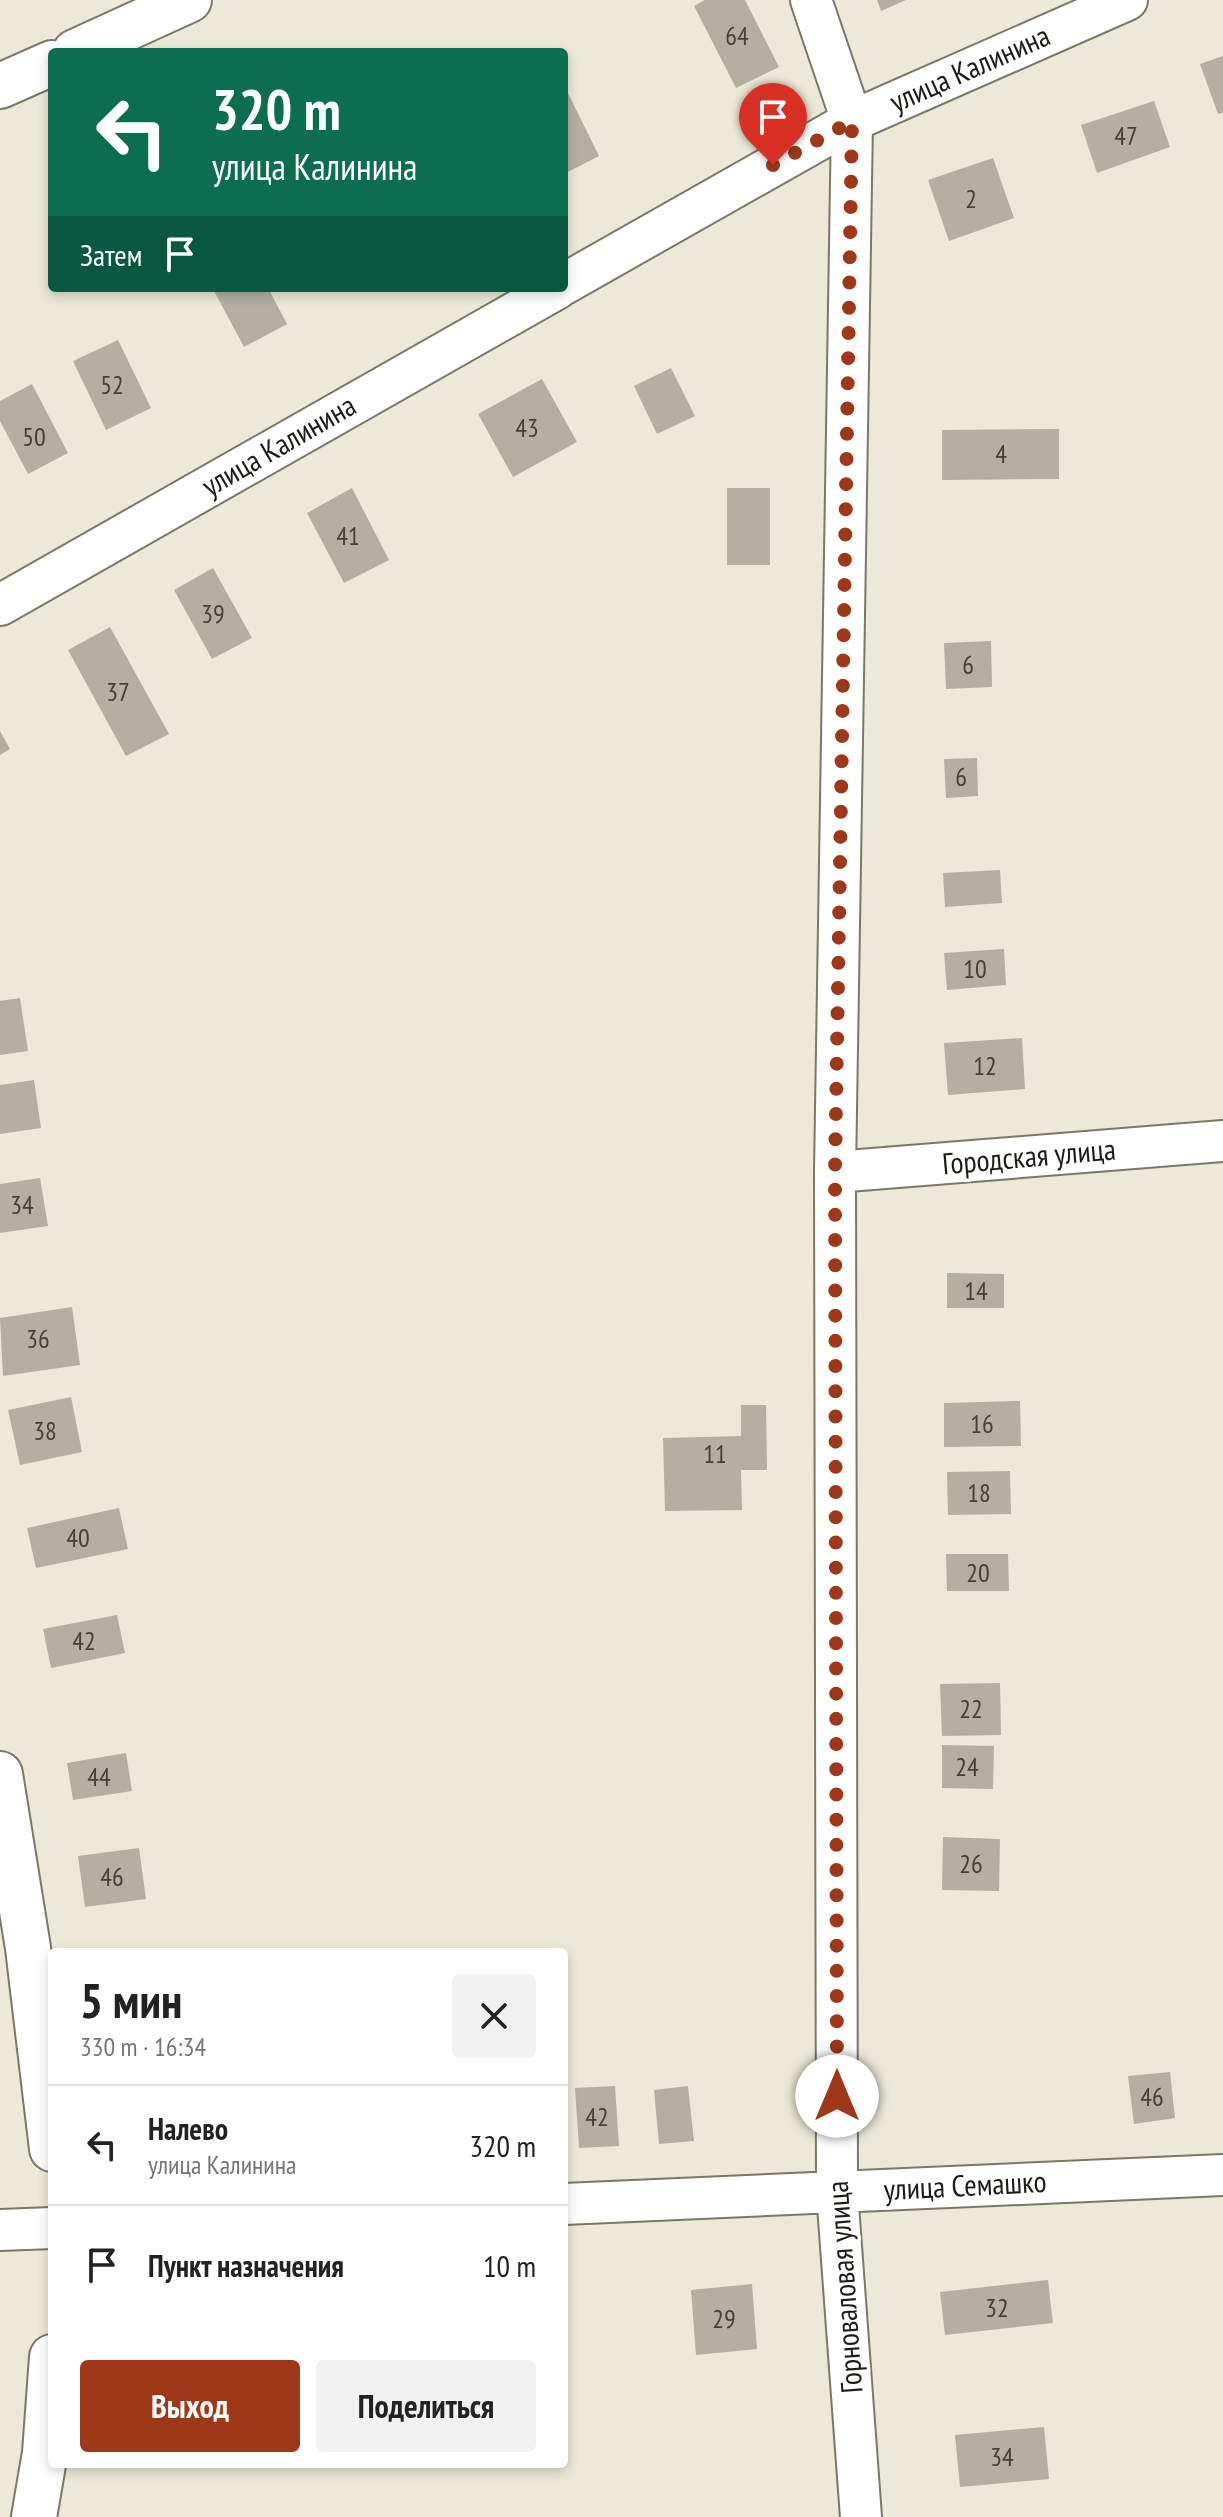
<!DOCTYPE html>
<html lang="ru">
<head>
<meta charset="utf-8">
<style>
  body { margin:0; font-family:"PT Sans Narrow",sans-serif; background:#f2f2f2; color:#222; height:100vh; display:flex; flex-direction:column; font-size:30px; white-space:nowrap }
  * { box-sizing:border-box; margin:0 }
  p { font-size:26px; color:#767676 }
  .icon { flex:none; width:44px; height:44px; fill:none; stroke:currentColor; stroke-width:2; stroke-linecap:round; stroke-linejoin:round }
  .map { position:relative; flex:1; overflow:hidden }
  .panel { position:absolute; left:48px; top:1948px; width:520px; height:520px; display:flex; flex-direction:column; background:#fff; border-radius:8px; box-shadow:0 4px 12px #0003 }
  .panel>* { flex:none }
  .guide { position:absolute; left:48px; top:48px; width:520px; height:244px; border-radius:8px; box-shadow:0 4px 12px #0003; background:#0b6e4f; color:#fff; overflow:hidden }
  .pin { position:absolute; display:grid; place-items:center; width:68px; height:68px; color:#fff; margin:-82px -34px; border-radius:50% 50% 50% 0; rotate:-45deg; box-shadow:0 0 8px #0007 }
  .pin .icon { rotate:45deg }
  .me { position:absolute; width:88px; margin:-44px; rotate:0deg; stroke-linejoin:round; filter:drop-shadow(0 0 6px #0008) }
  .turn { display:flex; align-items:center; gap:28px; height:168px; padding:0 32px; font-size:36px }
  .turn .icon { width:104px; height:104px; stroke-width:2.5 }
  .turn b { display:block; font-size:56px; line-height:68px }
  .then { display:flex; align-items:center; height:76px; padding:0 32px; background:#0003; gap:16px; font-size:30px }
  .round { display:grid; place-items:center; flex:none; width:84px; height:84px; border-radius:8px; background:#f2f2f2 }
  .summary { display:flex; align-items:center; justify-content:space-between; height:136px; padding:0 32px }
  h1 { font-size:48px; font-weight:700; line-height:60px }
  .button { display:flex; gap:16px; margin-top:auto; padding:16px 32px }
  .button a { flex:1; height:92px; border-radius:8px; background:#9f3818; color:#fff; font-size:32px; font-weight:700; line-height:92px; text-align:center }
  .button a+a { background:#f2f2f2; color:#222 }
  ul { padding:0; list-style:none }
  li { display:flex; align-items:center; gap:24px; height:120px; padding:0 32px; border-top:2px solid #e0e0e0 }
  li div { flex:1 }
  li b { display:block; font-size:30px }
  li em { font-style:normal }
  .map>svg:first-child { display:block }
</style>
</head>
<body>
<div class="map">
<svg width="1223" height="2517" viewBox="0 0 1223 2517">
  <rect width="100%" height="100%" fill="#ece9d8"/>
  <path fill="#b4b0a1" d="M 705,0 L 745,0 L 779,67 L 736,88 L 694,6 Z
    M 877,0 L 906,0 L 881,11 Z
    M 1223,56 L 1223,113 L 1218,114 L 1200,64 Z
    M 568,93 L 599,156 L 564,174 L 564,95 Z
    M 1154,101 L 1170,147 L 1097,173 L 1081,125 Z
    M 993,158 L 1014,218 L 949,241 L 928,180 Z
    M 215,288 L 268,288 L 287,324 L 244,347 L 213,289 Z
    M 118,340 L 151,408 L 106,430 L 73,361 Z
    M 671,368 L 695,416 L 657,434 L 634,386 Z
    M 542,379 L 577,442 L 513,477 L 478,414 Z
    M 32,384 L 68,453 L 28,474 L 0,421 L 0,401 Z
    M 1059,429 L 1059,479 L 942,480 L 942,430 Z
    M 352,488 L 389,560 L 344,583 L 307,513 Z
    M 727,488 L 770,488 L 770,565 L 727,565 Z
    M 213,568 L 252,638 L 212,659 L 174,590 Z
    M 110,627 L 169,734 L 126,756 L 68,650 Z
    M 991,641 L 992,687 L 946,689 L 944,643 Z
    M 0,731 L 10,749 L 0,755 Z
    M 977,758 L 978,796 L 946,798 L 944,759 Z
    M 1000,870 L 1002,903 L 945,907 L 943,873 Z
    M 1004,949 L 1006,985 L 947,990 L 944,953 Z
    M 20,998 L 28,1051 L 0,1055 L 0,1001 Z
    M 1022,1038 L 1025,1089 L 948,1095 L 944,1043 Z
    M 34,1080 L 41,1128 L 0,1134 L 0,1085 Z
    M 40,1178 L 48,1226 L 0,1233 L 0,1184 Z
    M 947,1273 L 1004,1274 L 1004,1308 L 947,1308 Z
    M 72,1307 L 80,1365 L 3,1376 L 0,1318 Z
    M 71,1397 L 82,1452 L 20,1465 L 8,1410 Z
    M 1020,1401 L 1021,1446 L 944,1447 L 944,1403 Z
    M 741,1405 L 766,1405 L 767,1470 L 741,1470 L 742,1510 L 665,1511 L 663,1438 L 741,1436 Z
    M 1010,1471 L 1011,1514 L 948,1515 L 947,1472 Z
    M 119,1508 L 128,1549 L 36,1568 L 27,1528 Z
    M 946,1554 L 1008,1554 L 1009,1591 L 947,1591 Z
    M 117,1615 L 125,1653 L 51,1668 L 43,1629 Z
    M 1000,1683 L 1001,1735 L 942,1736 L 940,1684 Z
    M 942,1745 L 994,1746 L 993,1789 L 942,1788 Z
    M 126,1753 L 132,1791 L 73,1800 L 67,1763 Z
    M 943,1837 L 1000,1839 L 999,1891 L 942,1890 Z
    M 139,1848 L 146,1899 L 85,1907 L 78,1856 Z
    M 1170,2072 L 1175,2118 L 1134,2124 L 1128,2076 Z
    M 615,2086 L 619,2146 L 579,2148 L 575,2088 Z
    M 688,2086 L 694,2141 L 659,2144 L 654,2090 Z
    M 1048,2280 L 1053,2323 L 945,2335 L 940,2292 Z
    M 752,2284 L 757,2349 L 696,2355 L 691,2290 Z
    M 1044,2427 L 1049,2479 L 960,2487 L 955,2435 Z"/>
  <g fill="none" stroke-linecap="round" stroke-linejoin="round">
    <defs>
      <path id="minor" d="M 811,0 L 852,121 L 835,1172 L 837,2192 L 861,2517
        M 564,284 L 852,121 L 1127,0
        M 0,605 L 558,288
        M 835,1172 L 1223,1141
        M 564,2204 L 1223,2175
        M 0,2230 L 52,2228"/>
      <path id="tertiary" d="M 0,1774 L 28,1948 L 52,2149
        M 34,2517 L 45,2453 L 52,2357"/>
      <path id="primary" d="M 75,52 L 189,0
        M 0,86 L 52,63"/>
    </defs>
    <use href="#minor" stroke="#7b7769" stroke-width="44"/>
    <use href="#tertiary" stroke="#7b7769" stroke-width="48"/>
    <use href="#primary" stroke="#7b7769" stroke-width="48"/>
    <use href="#minor" stroke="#fff" stroke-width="40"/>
    <use href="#tertiary" stroke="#fff" stroke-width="44"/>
    <use href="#primary" stroke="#fff" stroke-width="44"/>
  </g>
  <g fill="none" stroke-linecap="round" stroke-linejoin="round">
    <path stroke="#9f3818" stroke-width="14" stroke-dasharray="0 25.2" d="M 773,165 L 852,121 L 835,1172 L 837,2096"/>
  </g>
  <g text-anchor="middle" stroke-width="7" stroke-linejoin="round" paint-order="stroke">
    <g font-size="26" fill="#434039">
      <text x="737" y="45">64</text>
      <text x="1126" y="145">47</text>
      <text x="971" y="208">2</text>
      <text x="112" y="394">52</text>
      <text x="527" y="437">43</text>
      <text x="34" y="446">50</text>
      <text x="1001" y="463">4</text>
      <text x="348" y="545">41</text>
      <text x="213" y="623">39</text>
      <text x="968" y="674">6</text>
      <text x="118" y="701">37</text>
      <text x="961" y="786">6</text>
      <text x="975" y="978">10</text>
      <text x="985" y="1075">12</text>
      <text x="22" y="1214">34</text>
      <text x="976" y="1300">14</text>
      <text x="38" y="1348">36</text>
      <text x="982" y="1433">16</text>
      <text x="45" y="1440">38</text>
      <text x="715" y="1463">11</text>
      <text x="979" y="1502">18</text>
      <text x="78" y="1547">40</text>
      <text x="978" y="1582">20</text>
      <text x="84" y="1650">42</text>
      <text x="971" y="1718">22</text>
      <text x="967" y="1776">24</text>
      <text x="99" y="1786">44</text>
      <text x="971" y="1873">26</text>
      <text x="112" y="1886">46</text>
      <text x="1152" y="2106">46</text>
      <text x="597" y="2126">42</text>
      <text x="997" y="2317">32</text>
      <text x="724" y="2328">29</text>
      <text x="1002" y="2466">34</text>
    </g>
    <g font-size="30" fill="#1d1b16" stroke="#fff">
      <text transform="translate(970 69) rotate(-24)" y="10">улица Калинина</text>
      <text transform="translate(279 446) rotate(-30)" y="10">улица Калинина</text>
      <text transform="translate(1029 1157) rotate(-5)" y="10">Городская улица</text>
      <text transform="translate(965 2186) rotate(-3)" y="10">улица Семашко</text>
      <text transform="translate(845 2287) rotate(-94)" y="10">Горноваловая улица</text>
    </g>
  </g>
</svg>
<div class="pin" style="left:773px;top:165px;background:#d93025"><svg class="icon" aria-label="arrive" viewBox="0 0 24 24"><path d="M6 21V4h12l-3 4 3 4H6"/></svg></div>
<svg class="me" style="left:837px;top:2096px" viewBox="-20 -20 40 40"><circle r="19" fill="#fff"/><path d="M0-13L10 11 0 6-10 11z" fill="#9f3818"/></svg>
<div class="guide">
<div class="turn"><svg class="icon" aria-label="left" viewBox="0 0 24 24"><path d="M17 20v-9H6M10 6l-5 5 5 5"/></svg><div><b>320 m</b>улица Калинина</div></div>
<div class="then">Затем<svg class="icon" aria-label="arrive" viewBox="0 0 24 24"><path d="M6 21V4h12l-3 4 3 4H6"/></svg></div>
</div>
<section class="panel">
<div class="summary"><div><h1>5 мин</h1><p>330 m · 16:34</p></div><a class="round"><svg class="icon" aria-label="close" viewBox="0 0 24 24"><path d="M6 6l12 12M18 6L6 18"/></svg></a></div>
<ul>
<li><svg class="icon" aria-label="left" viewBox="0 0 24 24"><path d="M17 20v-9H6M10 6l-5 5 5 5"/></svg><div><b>Налево</b><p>улица Калинина</p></div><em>320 m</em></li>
<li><svg class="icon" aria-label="arrive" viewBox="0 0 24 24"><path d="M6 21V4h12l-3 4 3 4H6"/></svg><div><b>Пункт назначения</b></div><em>10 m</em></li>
</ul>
<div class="button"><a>Выход</a><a>Поделиться</a></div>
</section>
</div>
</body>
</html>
